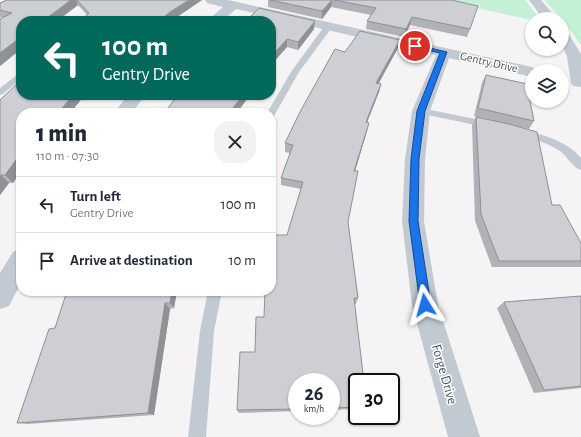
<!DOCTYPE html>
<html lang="en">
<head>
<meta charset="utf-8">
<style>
  body { margin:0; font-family:"Alegreya Sans",sans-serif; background:#f2f2f3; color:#1f2937; height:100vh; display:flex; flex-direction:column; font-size:15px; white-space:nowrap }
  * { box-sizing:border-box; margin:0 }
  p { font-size:13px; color:#747a83 }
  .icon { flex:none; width:22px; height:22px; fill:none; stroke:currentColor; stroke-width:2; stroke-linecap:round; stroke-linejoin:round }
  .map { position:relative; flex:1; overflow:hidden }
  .drawer { position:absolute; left:16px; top:108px; width:260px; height:188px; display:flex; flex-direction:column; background:#fff; border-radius:16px; box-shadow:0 1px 3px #0004 }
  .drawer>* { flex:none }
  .top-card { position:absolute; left:16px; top:16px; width:260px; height:84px; border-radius:16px; box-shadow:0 1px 3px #0004; background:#00695c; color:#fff; overflow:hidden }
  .controls { position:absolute; left:525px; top:12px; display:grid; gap:8px }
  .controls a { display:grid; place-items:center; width:44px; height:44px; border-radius:50%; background:#fff; box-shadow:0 1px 3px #0004; font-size:20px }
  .speed { position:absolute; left:288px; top:373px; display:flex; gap:8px; font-size:20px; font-weight:700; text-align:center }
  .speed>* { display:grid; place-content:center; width:52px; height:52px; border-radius:50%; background:#fff; box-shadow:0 1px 3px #0004; line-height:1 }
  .speed small { font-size:10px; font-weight:400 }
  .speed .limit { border:2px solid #111; border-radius:6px; background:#fff; color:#111 }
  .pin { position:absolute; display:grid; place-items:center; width:34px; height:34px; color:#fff; margin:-17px; border:2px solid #fff; border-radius:50%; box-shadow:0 1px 4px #0007 }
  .me { position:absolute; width:44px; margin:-22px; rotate:352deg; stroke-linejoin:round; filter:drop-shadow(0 0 3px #0008) }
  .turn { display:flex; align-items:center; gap:14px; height:84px; padding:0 20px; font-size:18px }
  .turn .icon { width:52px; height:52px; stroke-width:2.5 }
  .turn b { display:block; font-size:28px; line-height:34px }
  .round { display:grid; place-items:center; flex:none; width:42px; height:42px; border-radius:16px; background:#f2f2f3 }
  .overview { display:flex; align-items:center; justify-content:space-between; height:68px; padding:0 20px }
  h1 { font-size:24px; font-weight:800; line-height:30px }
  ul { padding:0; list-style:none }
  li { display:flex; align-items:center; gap:12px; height:56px; padding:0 20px; border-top:1px solid #e0e1e3 }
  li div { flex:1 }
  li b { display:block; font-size:15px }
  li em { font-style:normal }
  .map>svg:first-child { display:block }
</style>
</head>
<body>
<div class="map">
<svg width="581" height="437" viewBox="0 0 581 437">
  <rect width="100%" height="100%" fill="#f5f3f3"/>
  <path fill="#c3f1d5" d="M 440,0 L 525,0 L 540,19 L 532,20 Z
    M 544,0 L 581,0 L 581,45 L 562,19 Z"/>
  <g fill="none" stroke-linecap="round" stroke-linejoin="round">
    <path fill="#c1cad2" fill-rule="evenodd" d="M 326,24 L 329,24 L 333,26 L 299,72 L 274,116 L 271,117 L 271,113 L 267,113 L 291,72 Z
      M 21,72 L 21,79 L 3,94 L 0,95 L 0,88 Z
      M 421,108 L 490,122 L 495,125 L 490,128 L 418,113 L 416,111 L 418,109 Z
      M 523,130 C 544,135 567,141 581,158 L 581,170 C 573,168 567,156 560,151 C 548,143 534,139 519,135 L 518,133 Z
      M 208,291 L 222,291 L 214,331 L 206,437 L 188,437 L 200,331 Z"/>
    <path fill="#c1cad2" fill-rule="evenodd" d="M 205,0 L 228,0 L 532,67 L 537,69 L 539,71 L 532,71 L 532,77 L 449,58 L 430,111 L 425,159 L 424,221 L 438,305 L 480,437 L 448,437 L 412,305 L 402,221 L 405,159 L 412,111 L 436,55 L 236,9 L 222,21 L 207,21 L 223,7 L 207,3 Z
      M 529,0 L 541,0 L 557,19 L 543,19 Z
      M 562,30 L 567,31 L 581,54 L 581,87 L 573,86 L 571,83 L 567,57 L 562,44 Z
      M 128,95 L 145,95 L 132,113 L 114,113 Z
      M 21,248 L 21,283 L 9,306 L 0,309 L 0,273 L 13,252 Z"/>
  </g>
  <path fill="#b0b2b7" d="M 7,0 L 202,0 L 171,21 L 81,21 L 87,15 L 78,5 L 57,21 L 21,21 L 21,49 L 0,66 L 3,18 L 0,17 L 0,3 Z
    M 268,0 L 451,0 L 470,29 L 467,37 L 410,25 L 404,37 L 366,29 L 367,21 L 371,15 L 331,7 L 322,19 L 268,7 Z
    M 271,21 L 314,29 L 298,50 L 287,47 L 271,65 Z
    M 400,40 L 398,48 L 379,83 L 381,84 L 379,92 L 367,122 L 367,131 L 355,171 L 348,222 L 358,298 L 356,304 L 354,304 L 357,382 L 357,409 L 331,410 L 331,382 L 297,382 L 297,411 L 239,413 L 237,410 L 255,352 L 287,235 L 301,189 L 281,185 L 281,178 L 290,153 L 285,152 L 285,143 L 345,52 Z
    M 486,75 L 530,101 L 534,121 L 529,129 L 517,126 L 552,205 L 581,243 L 581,267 L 492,267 L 475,221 L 472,125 L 476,117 L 498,122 L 474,116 L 482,83 Z
    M 21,95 L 88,95 L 86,96 L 84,96 L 70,113 L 21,113 L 21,171 L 13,183 L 9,183 L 0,195 L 0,100 Z
    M 67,291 L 177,291 L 174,308 L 170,309 L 154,415 L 28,424 L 17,423 L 55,328 Z
    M 581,296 L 581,388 L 534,393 L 497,308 L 504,302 Z"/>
  <path fill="#909195" d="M 71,0 L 76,0 L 78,5 L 57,21 L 43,21 Z
    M 189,0 L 202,0 L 171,21 L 159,21 L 170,12 Z
    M 332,0 L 331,7 L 322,19 L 322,11 Z
    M 412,17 L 410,25 L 404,37 L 406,29 Z
    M 315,21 L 314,29 L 298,50 L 298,42 Z
    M 21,37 L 21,49 L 0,66 L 0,53 Z
    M 287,39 L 287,47 L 271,65 L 271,57 Z
    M 400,40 L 398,48 L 374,91 L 376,83 Z
    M 381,84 L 379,92 L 364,130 L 366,122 Z
    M 73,95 L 83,95 L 84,96 L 70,113 L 58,113 Z
    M 243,95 L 250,95 L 237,113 L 229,113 Z
    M 369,123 L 367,131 L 353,178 L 354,171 Z
    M 21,153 L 21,171 L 13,183 L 5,175 Z
    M 1,175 L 9,183 L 0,195 L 0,177 Z
    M 172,291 L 177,291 L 174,308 L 170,303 Z
    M 165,303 L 170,309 L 154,415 L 148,413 Z"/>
  <path fill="#cdcfd5" stroke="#909195" d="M 7,0 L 71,0 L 43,21 L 21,21 L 21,37 L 0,53 L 0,19 L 12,13 L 0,10 L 0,3 Z
    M 77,0 L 189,0 L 170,12 L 159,21 L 81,21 L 89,13 Z
    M 270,0 L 332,0 L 322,11 Z
    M 334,0 L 451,0 L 478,6 L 470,29 L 412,17 L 406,29 L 367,21 L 376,8 Z
    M 259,8 L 315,21 L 298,42 L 287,39 L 271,57 L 271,21 L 246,21 Z
    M 360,31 L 400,40 L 376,83 L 381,84 L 366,122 L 369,123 L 354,171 L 358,171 L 348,222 L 358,298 L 354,298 L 364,382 L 357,382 L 357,407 L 331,408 L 331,382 L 297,382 L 297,409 L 237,410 L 240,352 L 255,352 L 256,317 L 264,317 L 265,291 L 271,291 L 271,235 L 287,235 L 303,182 L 281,178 L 293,145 L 285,143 L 301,110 L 335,49 L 345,52 Z
    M 486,75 L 532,85 L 530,101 L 534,121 L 478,108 Z
    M 21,80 L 21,95 L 73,95 L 58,113 L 21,113 L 21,153 L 5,175 L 1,175 L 0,177 L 0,100 Z
    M 178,95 L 243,95 L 229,113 L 164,113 Z
    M 476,117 L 509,124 L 537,132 L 552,205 L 560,205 L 581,243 L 581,261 L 499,261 L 481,214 Z
    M 67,291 L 172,291 L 170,303 L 165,303 L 148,413 L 17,423 L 49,329 L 55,328 Z
    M 581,296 L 581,386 L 544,390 L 504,302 Z"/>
  <path fill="#1a73e8" stroke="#114b97" d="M 413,44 L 447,52 L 425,111 L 419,159 L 418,221 L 431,305 L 429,309 L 425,310 L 421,309 L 420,305 L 409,221 L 411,159 L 417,111 L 440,53 L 413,47 Z"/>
  <g text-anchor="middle" stroke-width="3" stroke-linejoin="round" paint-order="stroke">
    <g font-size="12" fill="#4a5661" stroke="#fff">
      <text transform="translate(489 62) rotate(13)" y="4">Gentry Drive</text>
    </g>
    <g font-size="14" fill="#4a5661" stroke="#fff">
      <text transform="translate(445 374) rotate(74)" y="5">Forge Drive</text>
    </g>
  </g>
</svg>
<div class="controls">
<a><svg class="icon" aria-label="search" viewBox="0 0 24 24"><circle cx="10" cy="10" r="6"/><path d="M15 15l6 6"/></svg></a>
<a><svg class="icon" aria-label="layers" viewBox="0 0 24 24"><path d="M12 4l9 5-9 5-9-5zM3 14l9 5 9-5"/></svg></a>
</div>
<div class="speed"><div>26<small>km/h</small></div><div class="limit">30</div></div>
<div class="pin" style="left:415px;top:46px;background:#d93025"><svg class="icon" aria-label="arrive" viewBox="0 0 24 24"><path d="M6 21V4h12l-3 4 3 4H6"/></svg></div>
<svg class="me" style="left:425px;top:305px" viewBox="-20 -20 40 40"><path d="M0-17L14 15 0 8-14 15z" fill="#1a73e8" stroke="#fff" stroke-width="4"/></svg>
<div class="top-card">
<div class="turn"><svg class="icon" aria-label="left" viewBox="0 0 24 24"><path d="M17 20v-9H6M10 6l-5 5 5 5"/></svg><div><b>100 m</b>Gentry Drive</div></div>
</div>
<section class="drawer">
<div class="overview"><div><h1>1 min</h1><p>110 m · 07:30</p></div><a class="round"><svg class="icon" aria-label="close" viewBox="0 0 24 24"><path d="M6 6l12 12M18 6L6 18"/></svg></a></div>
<ul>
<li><svg class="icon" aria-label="left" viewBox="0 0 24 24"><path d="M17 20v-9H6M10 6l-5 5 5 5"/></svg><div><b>Turn left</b><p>Gentry Drive</p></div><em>100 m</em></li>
<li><svg class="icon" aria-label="arrive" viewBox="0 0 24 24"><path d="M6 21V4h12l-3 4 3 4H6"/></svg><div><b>Arrive at destination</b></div><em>10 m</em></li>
</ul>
</section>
</div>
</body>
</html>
